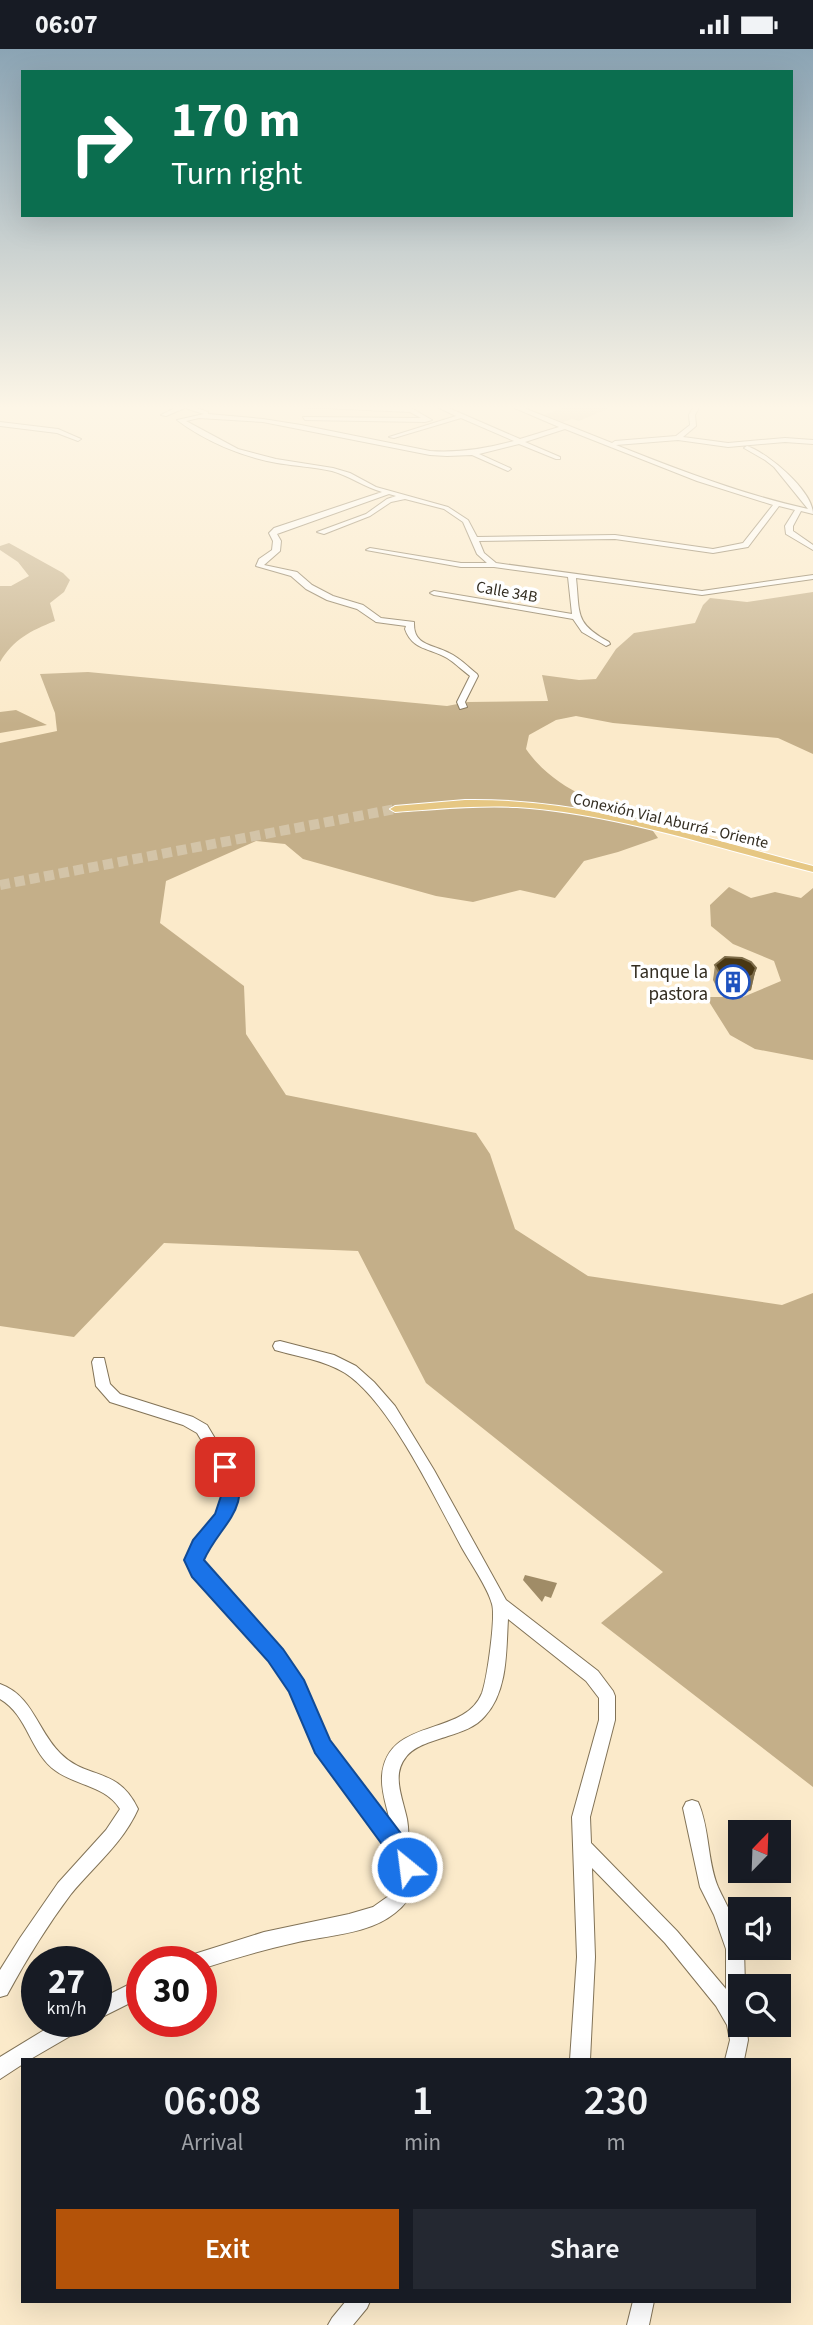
<!DOCTYPE html>
<html lang="en">
<head>
<meta charset="utf-8">
<style>
  body { margin:0; font-family:"Source Sans 3",sans-serif; background:#242831; color:#f1f3f6; height:100vh; display:flex; flex-direction:column; font-size:26px; white-space:nowrap }
  * { box-sizing:border-box; margin:0 }
  p { font-size:23px; color:#9ea1a6 }
  .icon { flex:none; width:38px; height:38px; fill:none; stroke:currentColor; stroke-width:2; stroke-linecap:round; stroke-linejoin:round }
  .map { position:relative; flex:1; overflow:hidden }
  .panel { position:absolute; left:21px; top:2009px; width:770px; height:245px; display:flex; flex-direction:column; background:#171b24; border-radius:0px; box-shadow:0 7px 28px #0002 }
  .panel>* { flex:none }
  .top-card { position:absolute; left:21px; top:21px; width:772px; height:147px; border-radius:0px; box-shadow:0 7px 28px #0002; background:#0b6e4f; color:#fff; overflow:hidden }
  .needle { width:46px; rotate:23deg }
  .fabs { position:absolute; left:728px; top:1771px; display:grid; gap:14px }
  .fabs a { display:grid; place-items:center; width:63px; height:63px; border-radius:0px; background:#171b24; box-shadow:0 7px 28px #0002; font-size:35px }
  .speed { position:absolute; left:21px; top:1897px; display:flex; gap:14px; font-size:35px; font-weight:700; text-align:center }
  .speed>* { display:grid; place-content:center; width:91px; height:91px; border-radius:50%; background:#171b24; box-shadow:0 7px 28px #0002; line-height:1 }
  .speed small { font-size:18px; font-weight:400 }
  .speed .limit { border:10px solid #d22; background:#fff; color:#111 }
  .pin { position:absolute; display:grid; place-items:center; width:60px; height:60px; color:#fff; margin:-30px; border-radius:14px; box-shadow:0 4px 10px #0006 }
  .me { position:absolute; width:77px; margin:-38px; rotate:331deg; stroke-linejoin:round; filter:drop-shadow(0 0 5px #0008) }
  .turn { display:flex; align-items:center; gap:24px; height:147px; padding:0 35px; font-size:32px }
  .turn .icon { width:91px; height:91px; stroke-width:2.5 }
  .turn b { display:block; font-size:49px; line-height:60px }
  .eta { display:flex; justify-content:space-evenly; align-items:center; height:119px; text-align:center }
  .eta b { font-size:42px; font-weight:600; line-height:49px }
  .button { display:flex; gap:14px; margin-top:auto; padding:14px 35px }
  .button a { flex:1; height:80px; border-radius:0px; background:#b45309; color:#fff; font-size:28px; font-weight:600; line-height:80px; text-align:center }
  .button a+a { background:#242831; color:#f1f3f6 }
  .status { display:flex; justify-content:space-between; align-items:center; height:49px; padding:0 35px; background:#171b24; direction:ltr }
  .status svg { height:19px; fill:currentColor }
  .map>svg:first-child { display:block }
</style>
</head>
<body>
<div class="status"><b>06:07</b><svg viewBox="0 0 49 12"><path d="M0 12V9h3v3zM5 12V6h3v6zM10 12V3h3v9zM15 12V0h3v12zM26 1h20v11H26zM47 4h2v5h-2z"/></svg></div>
<div class="map">
<svg width="813" height="2276" viewBox="0 0 813 2276">
  <rect width="100%" height="100%" fill="#fbeaca"/>
  <path fill="#d5c3a2" d="M 555,357 L 614,357 L 579,372 L 572,370 L 563,373 L 543,366 L 561,360 Z"/>
  <path fill="#c4af89" d="M 9,494 L 63,524 L 70,531 L 64,543 L 50,554 L 55,572 C 30,582 14,590 0,613 L 0,537 L 11,537 L 29,527 L 18,513 L 0,501 L 0,497 Z
    M 813,543 L 813,705 L 778,689 L 613,674 L 576,667 L 556,671 L 529,686 L 526,700 C 553,739 599,756 643,768 L 658,789 L 618,803 L 584,812 L 555,849 L 520,841 L 473,853 L 436,847 L 303,810 L 285,795 L 256,792 L 166,832 L 160,874 L 244,937 L 246,985 L 286,1046 L 476,1084 L 490,1105 L 515,1180 L 588,1227 L 782,1256 L 813,1244 L 813,1738 L 601,1574 L 663,1523 L 426,1334 L 358,1202 L 164,1194 L 74,1288 L 0,1277 L 0,694 L 57,682 L 55,664 L 40,625 L 88,623 L 447,657 L 468,653 L 548,652 L 542,626 L 579,631 L 596,630 L 616,600 L 634,584 L 695,574 L 703,556 L 710,549 L 747,553 Z
    M 16,661 L 47,676 L 0,684 L 0,663 Z
    M 729,838 L 751,849 L 775,843 L 801,849 L 813,839 L 813,1011 L 755,1000 L 730,986 L 706,948 L 743,948 L 781,932 L 774,912 L 733,895 L 711,877 L 710,856 Z"/>
  <path fill="#a08c67" d="M 525,1526 L 557,1534 L 551,1549 L 545,1547 L 542,1553 L 523,1531 Z"/>
  <g fill="none" stroke-linecap="round" stroke-linejoin="round">
    <path stroke="#d3c4a8" stroke-width="10" stroke-dasharray="10 5" stroke-linecap="butt" d="M 0,836 L 395,760"/>
    <defs>
      <path id="minor" d="M 179,357 L 191,357 L 208,363 L 208,365 L 263,370 L 301,376 L 430,402 C 459,404 485,400 514,392 L 461,369 L 394,389 L 389,388 L 456,367 L 435,357 L 444,357 L 520,390 L 559,378 L 510,357 L 519,357 L 612,394 L 615,392 L 676,387 L 690,376 L 689,366 L 694,357 L 700,357 L 695,366 L 696,377 L 683,388 L 728,394 L 785,389 L 813,391 L 813,395 L 785,393 L 728,398 L 678,391 L 616,396 C 679,421 741,445 808,460 L 774,418 L 765,411 L 744,399 L 747,397 C 768,404 813,442 813,465 L 801,462 L 793,477 L 793,482 L 813,496 L 813,501 L 786,485 L 785,477 L 795,461 L 779,457 L 748,498 L 713,504 L 615,490 L 479,492 L 484,504 L 496,514 L 702,542 L 813,526 L 813,530 L 702,546 L 576,529 C 580,565 574,574 609,593 L 610,595 L 606,597 L 582,583 L 573,570 L 434,546 L 430,544 L 434,542 L 572,565 L 568,528 L 494,518 L 461,518 L 366,501 L 370,499 L 461,514 L 487,514 L 477,505 L 463,473 L 444,460 L 405,450 L 391,453 L 370,467 L 324,485 L 317,483 L 366,465 L 387,450 L 396,447 L 389,445 L 277,485 L 281,492 L 280,502 L 264,516 L 297,523 L 312,536 L 333,547 L 363,556 L 381,569 L 414,573 C 413,597 432,595 449,604 C 460,609 468,618 477,625 L 478,627 L 465,653 L 467,658 L 460,660 L 457,653 L 470,627 C 462,621 455,614 447,609 C 430,599 412,601 405,580 L 406,577 L 376,573 L 357,560 L 327,551 L 306,540 L 291,527 L 256,517 L 259,510 L 272,501 L 273,492 L 269,484 L 274,479 L 382,443 C 364,438 350,427 332,422 C 314,418 295,417 277,414 C 242,408 205,392 177,371 L 204,365 L 185,359 L 166,367 L 161,366 ZM 199,369 L 263,373 L 430,406 L 447,407 L 472,406 L 508,422 L 511,420 L 510,419 L 479,405 L 519,395 L 556,410 L 560,410 L 560,408 L 525,393 L 565,380 L 697,432 L 773,456 L 743,494 L 713,500 L 615,486 L 477,488 L 468,471 L 448,458 L 376,438 L 350,424 L 333,419 L 276,410 L 238,400 L 186,372 Z
        M 281,357 L 411,359 L 432,371 L 425,373 L 305,371 L 303,368 L 421,369 L 410,363 Z
        M 0,373 L 58,380 L 81,390 L 78,392 L 57,384 L 0,377 Z
        M 280,1292 L 334,1306 L 356,1317 L 374,1333 L 395,1357 L 434,1421 L 506,1551 L 598,1622 L 613,1642 L 615,1647 L 615,1671 L 590,1768 L 591,1794 L 677,1882 L 726,1940 L 726,1900 L 714,1866 L 700,1838 L 683,1759 L 686,1753 L 692,1751 L 698,1753 C 710,1780 707,1812 718,1838 C 727,1858 740,1876 740,1899 L 744,1900 L 745,1937 L 740,1937 L 740,1976 L 746,1976 L 748,1991 L 744,2011 L 725,2011 L 730,1991 L 727,1976 L 716,1957 L 665,1894 L 592,1819 L 595,1908 L 590,2011 L 570,2011 L 577,1908 L 572,1768 L 599,1671 L 599,1649 L 586,1632 L 508,1570 C 506,1602 508,1642 485,1667 C 476,1678 461,1683 448,1687 C 434,1692 415,1696 406,1708 C 391,1726 403,1750 407,1770 C 409,1781 408,1791 410,1802 C 414,1828 419,1846 395,1864 C 368,1886 327,1886 294,1894 C 262,1901 232,1910 201,1920 L 201,1913 L 185,1913 L 188,1907 L 264,1883 L 349,1865 L 373,1858 L 390,1846 L 396,1838 L 397,1826 L 393,1805 L 316,1702 L 291,1642 L 270,1611 L 194,1526 L 186,1512 L 195,1493 L 217,1465 L 225,1444 L 218,1419 L 197,1384 L 183,1376 L 110,1353 L 96,1337 L 92,1313 L 94,1309 L 104,1309 L 110,1335 L 120,1345 L 193,1368 L 207,1376 L 232,1418 L 239,1444 L 228,1472 L 206,1500 L 202,1512 L 204,1518 L 282,1601 L 303,1633 L 328,1692 L 390,1773 C 387,1758 381,1743 382,1727 C 387,1667 464,1689 482,1644 C 487,1630 496,1568 492,1555 C 488,1539 471,1515 462,1499 C 436,1451 390,1353 345,1324 C 324,1311 299,1308 275,1301 L 273,1297 L 275,1293 Z
        M 0,1635 C 33,1647 37,1681 60,1704 C 86,1731 118,1717 138,1760 C 123,1794 94,1817 71,1845 C 47,1877 26,1911 7,1946 L 0,1948 L 0,1921 L 20,1889 L 58,1834 L 106,1781 L 120,1760 C 106,1737 77,1737 56,1722 C 30,1704 28,1666 0,1650 Z
        M 142,1929 L 142,1948 L 96,1971 L 96,1952 Z
        M 59,1972 L 86,1972 L 84,1979 L 29,2011 L 23,2011 L 23,2015 L 0,2030 L 0,2008 Z
        M 346,2252 L 370,2252 L 367,2259 L 353,2276 L 328,2276 L 332,2269 Z
        M 633,2252 L 654,2252 L 649,2276 L 627,2276 Z"/>
      <path id="major" d="M 465,751 C 584,749 699,787 813,817 L 813,823 C 716,799 618,765 517,758 C 476,756 436,760 395,763 L 390,760 L 395,757 Z"/>
    </defs>
    <use href="#minor" stroke="#827357" stroke-width="2"/>
    <use href="#major" stroke="#fff" stroke-width="2"/>
    <use href="#minor" fill="#fff" fill-rule="evenodd"/>
    <use href="#major" fill="#e6c783" fill-rule="evenodd"/>
  </g>
  <path fill="#a2906e" d="M 715,916 L 756,919 L 751,941 L 743,945 L 727,945 L 718,941 L 713,931 Z"/>
  <path fill="#7e6d4a" d="M 756,919 L 751,941 L 743,945 L 746,930 Z"/>
  <path fill="#493713" stroke="#7e6d4a" stroke-width="2" d="M 725,908 L 742,909 L 751,913 L 756,919 L 753,926 L 746,930 L 729,929 L 720,925 L 715,916 Z"/>
  <linearGradient id="sky" x2="0" y2="1"><stop stop-color="#8ba4b4"/><stop offset="0.53" stop-color="#fdf6e7"/><stop offset="1" stop-color="#fdf6e7" stop-opacity="0"/></linearGradient>
  <rect width="813" height="676" fill="url(#sky)"/>
  <path fill="#1a73e8" stroke="#114b97" stroke-width="2" d="M 225,1411 L 232,1413 C 255,1459 220,1475 204,1511 L 283,1600 L 304,1631 L 330,1691 L 409,1795 L 418,1818 L 415,1826 L 407,1829 L 399,1826 L 392,1809 L 315,1704 L 289,1643 L 268,1612 L 192,1528 L 184,1511 L 193,1491 L 215,1465 L 222,1444 L 215,1418 L 218,1413 Z"/>
  <defs>
    <symbol id="building-ring" viewBox="-11 -11 22 22"><circle r="9.5" fill="#fff" stroke="#1e52bf" stroke-width="1.5"/><path d="M-4-6H4V6H1V3H-1V6H-4ZM-2.5-4.3h1.7v1.8h-1.7ZM.8-4.3h1.7v1.8H.8ZM-2.5-1h1.7V.8h-1.7ZM.8-1h1.7V.8H.8Z" fill="#1e52bf"/></symbol>
  </defs>
  <g fill-rule="evenodd">
    <use href="#building-ring" x="714" y="914" width="38" height="38"/>
  </g>
  <g text-anchor="middle" stroke-width="7" stroke-linejoin="round" paint-order="stroke">
    <g font-size="16" fill="#332d21" stroke="#fff">
      <text transform="translate(507 542) rotate(10)" y="6">Calle 34B</text>
      <text transform="translate(671 771) rotate(13)" y="6">Conexión Vial Aburrá - Oriente</text>
    </g>
    <g font-size="19" fill="#332d21" stroke="#fff" text-anchor="end">
      <text x="708" y="929">Tanque la<tspan x="708" dy="22">pastora</tspan></text>
    </g>
  </g>
</svg>
<div class="fabs">
<a><svg class="needle" viewBox="-14 -14 28 28"><path d="M0-13l5 13h-10z" fill="#e53935"/><path d="M0 13l5-13h-10z" fill="#9ea1a6"/></svg></a>
<a><svg class="icon" aria-label="sound" viewBox="0 0 24 24"><path d="M4 9h4l5-4v14l-5-4H4zM17 9q2 3 0 6"/></svg></a>
<a><svg class="icon" aria-label="search" viewBox="0 0 24 24"><circle cx="10" cy="10" r="6"/><path d="M15 15l6 6"/></svg></a>
</div>
<div class="speed"><div>27<small>km/h</small></div><div class="limit">30</div></div>
<div class="pin" style="left:225px;top:1418px;background:#d93025"><svg class="icon" aria-label="arrive" viewBox="0 0 24 24"><path d="M6 21V4h12l-3 4 3 4H6"/></svg></div>
<svg class="me" style="left:407px;top:1818px" viewBox="-20 -20 40 40"><circle r="17" fill="#1a73e8" stroke="#fff" stroke-width="3"/><path d="M0-11L8 9 0 5-8 9z" fill="#fff"/></svg>
<div class="top-card">
<div class="turn"><svg class="icon" aria-label="right" viewBox="0 0 24 24"><path d="M7 20v-9h11M14 6l5 5-5 5"/></svg><div><b>170 m</b>Turn right</div></div>
</div>
<section class="panel">
<div class="eta">
<div><b>06:08</b><p>Arrival</p></div>
<div><b>1</b><p>min</p></div>
<div><b>230</b><p>m</p></div>
</div>
<div class="button"><a>Exit</a><a>Share</a></div>
</section>
</div>
</body>
</html>
